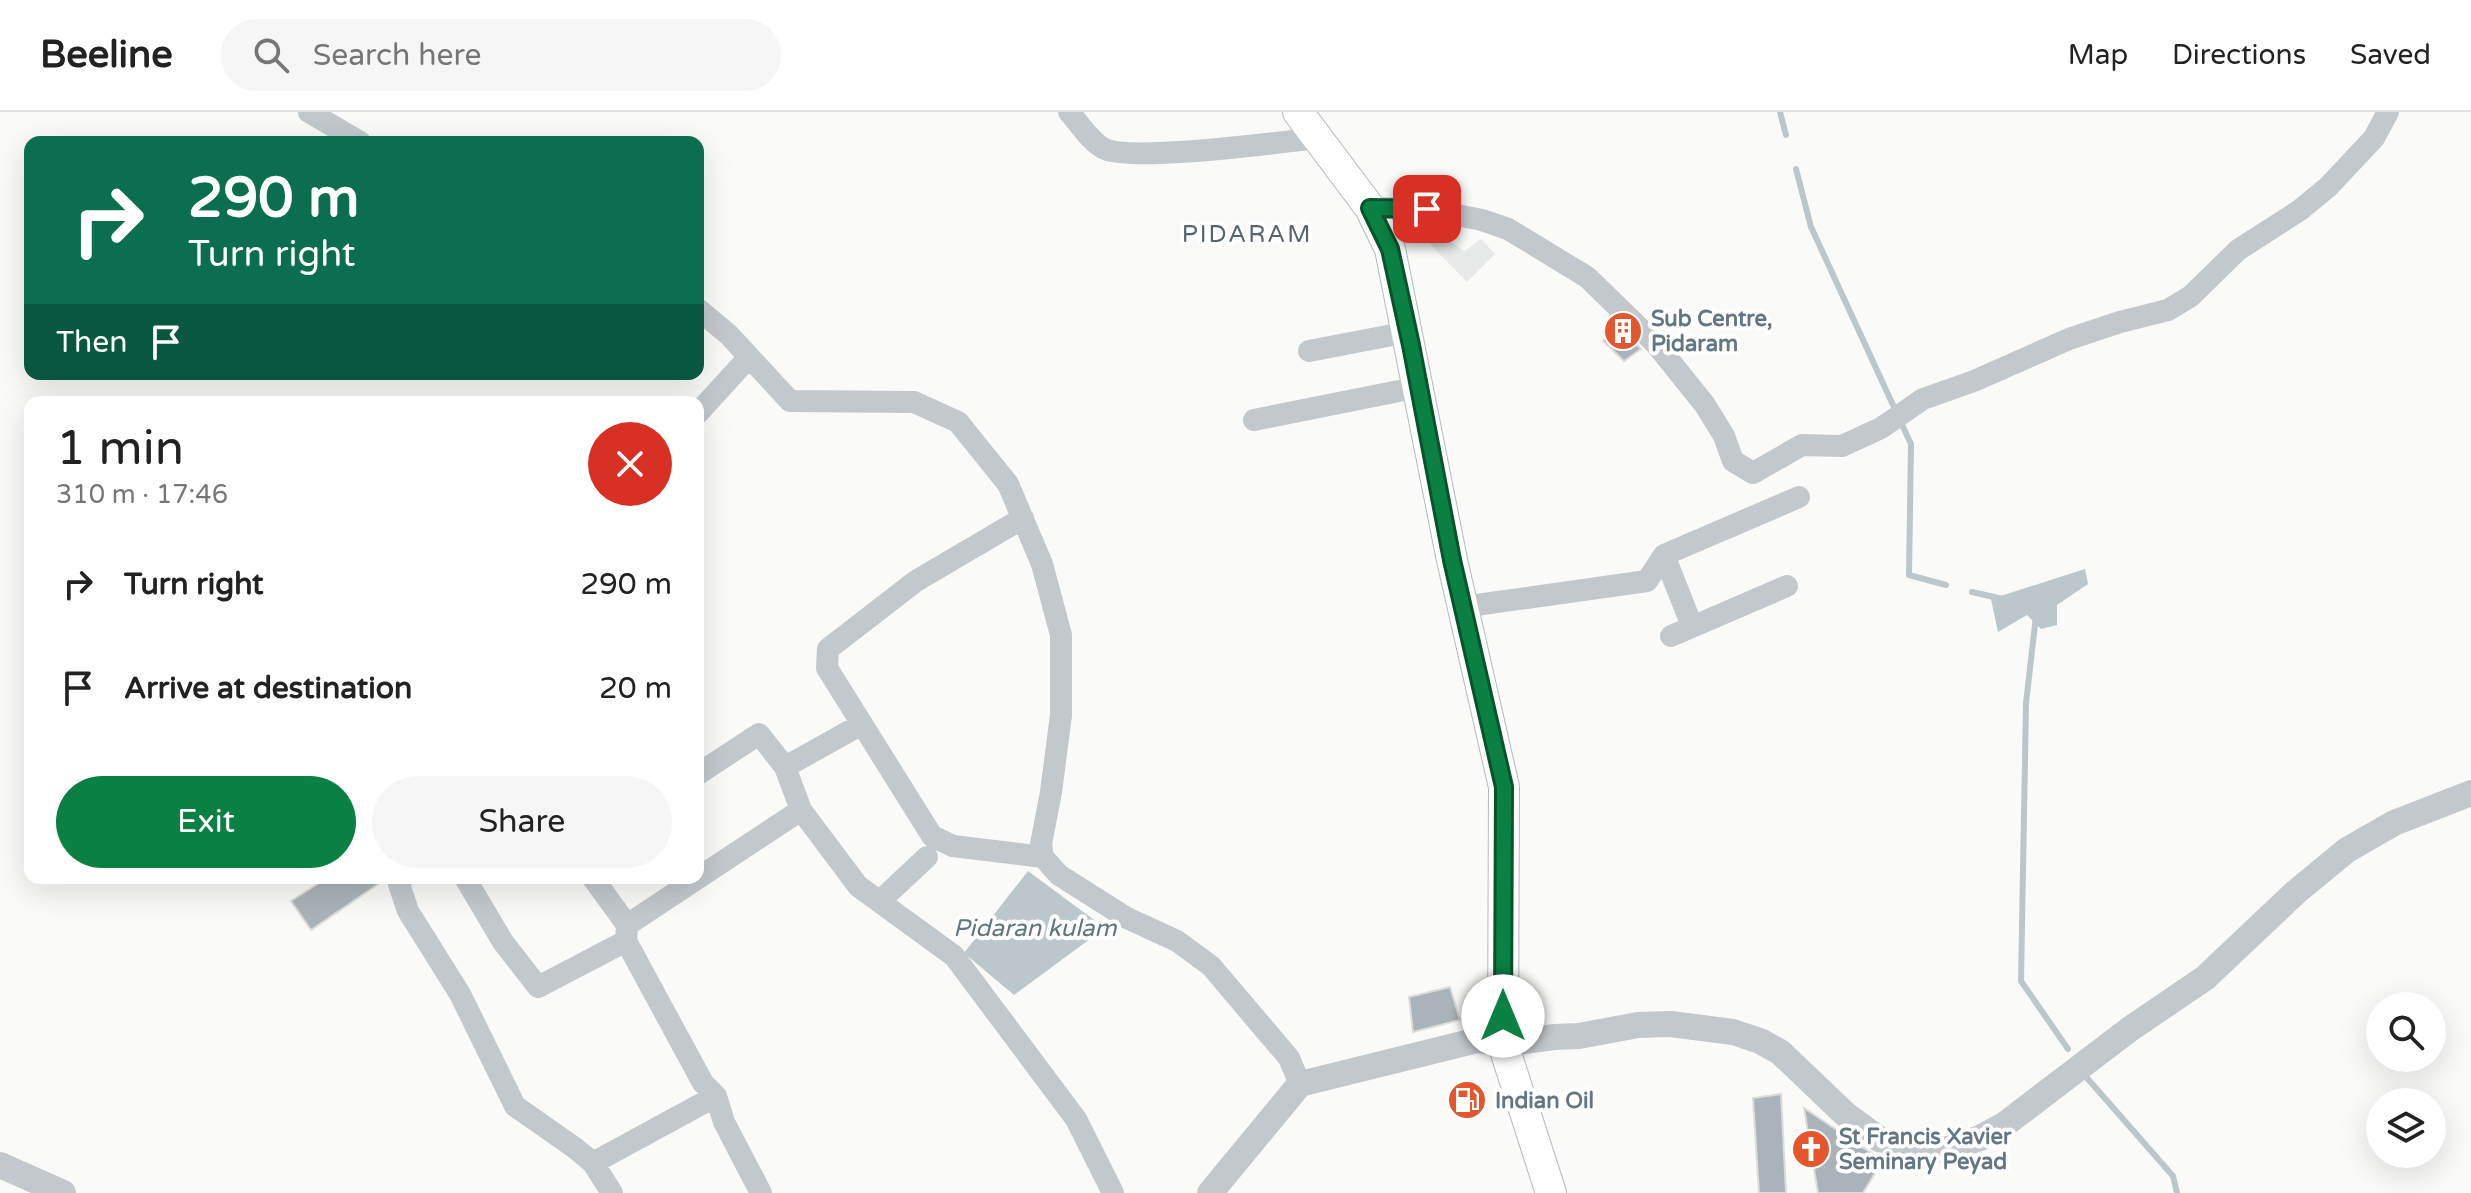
<!DOCTYPE html>
<html lang="en">
<head>
<meta charset="utf-8">
<style>
  body { margin:0; font-family:"Varela Round",sans-serif; background:#f6f6f6; color:#222; height:100vh; display:flex; flex-direction:column; font-size:30px; white-space:nowrap }
  * { box-sizing:border-box; margin:0 }
  p { font-size:26px; color:#767676 }
  .icon { flex:none; width:44px; height:44px; fill:none; stroke:currentColor; stroke-width:2; stroke-linecap:round; stroke-linejoin:round }
  .map { position:relative; flex:1; overflow:hidden }
  .details { position:absolute; left:24px; top:284px; width:680px; height:488px; display:flex; flex-direction:column; background:#fff; border-radius:16px; box-shadow:0 8px 32px #0002 }
  .details>* { flex:none }
  .guide { position:absolute; left:24px; top:24px; width:680px; height:244px; border-radius:16px; box-shadow:0 8px 32px #0002; background:#0b6e4f; color:#fff; overflow:hidden }
  .controls { position:absolute; left:2366px; top:880px; display:grid; gap:16px }
  .controls a { display:grid; place-items:center; width:80px; height:80px; border-radius:50%; background:#fff; box-shadow:0 8px 32px #0002; font-size:40px }
  .pin { position:absolute; display:grid; place-items:center; width:68px; height:68px; color:#fff; margin:-34px; border-radius:16px; box-shadow:0 4px 12px #0006 }
  .me { position:absolute; width:88px; margin:-44px; rotate:0deg; stroke-linejoin:round; filter:drop-shadow(0 0 6px #0008) }
  .turn { display:flex; align-items:center; gap:28px; height:168px; padding:0 32px; font-size:36px }
  .turn .icon { width:104px; height:104px; stroke-width:2.5 }
  .turn b { display:block; font-size:56px; line-height:68px }
  .then { display:flex; align-items:center; height:76px; padding:0 32px; background:#0003; gap:16px; font-size:30px }
  .round { display:grid; place-items:center; flex:none; width:84px; height:84px; border-radius:42px; background:#f6f6f6 }
  .head { display:flex; align-items:center; justify-content:space-between; height:136px; padding:0 32px }
  h1 { font-size:48px; font-weight:600; line-height:60px }
  .primary-button { display:flex; gap:16px; margin-top:auto; padding:16px 32px }
  .primary-button a { flex:1; height:92px; border-radius:48px; background:#0b8043; color:#fff; font-size:32px; font-weight:600; line-height:92px; text-align:center }
  .primary-button a+a { background:#f6f6f6; color:#222 }
  ul { padding:0; list-style:none }
  li { display:flex; align-items:center; gap:24px; height:104px; padding:0 32px }
  li div { flex:1 }
  li b { display:block; font-size:30px }
  li em { font-style:normal }
  header { display:flex; align-items:center; gap:48px; box-sizing:border-box; height:112px; padding:0 40px; background:#fff; border-bottom:2px solid #e0e0e0 }
  header strong { font-size:38px }
  nav { display:flex; gap:44px; margin-inline-start:auto; font-size:28px }
  .search { width:560px; height:72px; background:#f6f6f6; display:flex; align-items:center; gap:20px; box-sizing:border-box; padding:0 28px; border-radius:44px; color:#767676; font-size:30px }
  .map>svg:first-child { display:block }
</style>
</head>
<body>
<header>
<strong>Beeline</strong>
<div class="search"><svg class="icon" aria-label="search" viewBox="0 0 24 24"><circle cx="10" cy="10" r="6"/><path d="M15 15l6 6"/></svg>Search here</div>
<nav><a>Map</a><a>Directions</a><a>Saved</a></nav>
</header>
<div class="map">
<svg width="2471" height="1081" viewBox="0 0 2471 1081">
  <rect width="100%" height="100%" fill="#fafaf8"/>
  <path fill="#e8e9e9" d="M 1439,123 L 1465,139 L 1481,127 L 1495,142 L 1467,170 L 1429,131 Z"/>
  <path fill="#bbc7cb" d="M 2085,457 L 2088,472 L 2057,493 L 2057,513 L 2041,517 L 2027,503 L 1998,520 L 1991,487 Z
    M 1028,759 L 1105,816 L 1014,883 L 964,841 Z"/>
  <g fill="none" stroke-linecap="round" stroke-linejoin="round">
    <path stroke="#bbc7cb" stroke-width="6" d="M 1780,0 L 1786,23
      M 1796,57 L 1811,115 L 1911,332 L 1909,463 L 1946,473
      M 1972,480 L 2003,487
      M 2036,504 L 2026,591 L 2021,869 L 2068,937
      M 2087,966 L 2173,1064 L 2177,1081"/>
  </g>
  <path fill="#aab3b9" stroke="#dcdcda" stroke-width="2" d="M 1414,67 L 1445,78 L 1442,86 L 1408,83 Z
    M 1617,214 L 1641,237 L 1624,249 L 1603,229 Z
    M 327,766 L 387,766 L 311,818 L 291,789 Z
    M 1450,875 L 1460,908 L 1413,920 L 1409,885 Z
    M 1781,982 L 1786,1081 L 1759,1081 L 1753,986 Z
    M 1804,996 L 1870,1040 L 1884,1046 L 1863,1081 L 1818,1081 Z"/>
  <g fill="none" stroke-linecap="round" stroke-linejoin="round">
    <defs>
      <path id="secondary" d="M 1298,0 L 1370,96 L 1390,137 L 1452,448 L 1504,675 L 1503,932 L 1551,1081"/>
    </defs>
    <use href="#secondary" stroke="#b3babf" stroke-width="32"/>
    <path stroke="#c3c8cc" stroke-width="22" d="M 309,0 L 360,30
      M 1069,0 C 1079,11 1090,29 1103,36 C 1128,51 1281,30 1318,26
      M 1370,96 L 1427,97 L 1482,108 L 1508,117 L 1587,165 L 1656,232 L 1705,293 L 1724,324 L 1733,349 L 1753,361 L 1802,333 L 1842,334 L 1881,316 L 1923,287 L 1974,269 L 2069,227 L 2120,210 L 2168,198 L 2191,184 L 2238,138 L 2300,98 L 2328,75 L 2374,26 L 2388,0
      M 698,197 L 729,223 L 790,289 L 914,290 L 958,310 L 1008,372 L 1042,452 L 1061,523 L 1061,603 L 1051,680 L 1041,732 L 1043,745 L 1059,763 L 1127,806 L 1177,829 L 1211,854 L 1289,946 L 1300,972
      M 1309,239 L 1408,220
      M 698,301 L 749,245
      M 1254,308 L 1419,275
      M 1023,406 L 916,469 L 828,537 L 827,556 L 932,724 L 953,734 L 1043,745
      M 1664,443 L 1692,514
      M 1462,495 L 1647,469 L 1664,443 L 1799,385
      M 1671,524 L 1787,474
      M 785,655 L 862,612
      M 698,662 L 759,622 L 785,655 L 801,698
      M 403,766 L 399,772 L 408,799 L 460,882 L 515,994 L 575,1036 L 593,1051 L 612,1081
      M 465,766 L 503,830 L 538,875 L 626,829
      M 593,766 L 627,813
      M 698,766 L 801,698 L 858,774 L 954,844 L 1076,1007 L 1113,1081
      M 698,766 L 627,813 L 626,829 L 703,971 L 716,984 L 724,1010 L 761,1081
      M 880,789 L 927,745
      M 593,1051 L 716,984"/>
    <path stroke="#c3c8cc" stroke-width="26" d="M 0,1053 L 63,1081
      M 1210,1081 L 1300,972 L 1478,928 L 1503,932 L 1554,925 L 1579,924 L 1638,913 L 1671,912 L 1733,920 L 1760,929 L 1780,940 L 1845,1002 L 1879,1027 L 1919,1039 L 1948,1037 L 1980,1026 L 2004,1013 L 2130,917 L 2205,866 L 2296,780 L 2347,738 L 2394,711 L 2471,681"/>
    <use href="#secondary" stroke="#fff" stroke-width="30"/>
  </g>
  <g fill="none" stroke-linecap="round" stroke-linejoin="round">
    <defs>
      <path id="route" d="M 1427,97 L 1370,96 L 1390,137 L 1411,233 L 1452,448 L 1504,675 L 1503,904"/>
    </defs>
    <use href="#route" stroke="#07532c" stroke-width="20"/>
    <use href="#route" stroke="#0b8043" stroke-width="14"/>
  </g>
  <defs>
    <symbol id="building-disc" viewBox="-11 -11 22 22"><circle r="9.5" fill="#e4572e" stroke="#fff"/><path d="M-4-6H4V6H1V3H-1V6H-4ZM-2.5-4.3h1.7v1.8h-1.7ZM.8-4.3h1.7v1.8H.8ZM-2.5-1h1.7V.8h-1.7ZM.8-1h1.7V.8H.8Z" fill="#fff"/></symbol>
    <symbol id="fuel-disc" viewBox="-11 -11 22 22"><circle r="9.5" fill="#e4572e" stroke="#fff"/><path d="M-5.5-6h7V0h2V4h1.3V-2.5L3-4.5l.8-.8L6-3V5H2.5V1h-1V6h-7ZM-4.2-4.7v3.2H.2V-4.7Z" fill="#fff"/></symbol>
    <symbol id="church-disc" viewBox="-11 -11 22 22"><circle r="9.5" fill="#e4572e" stroke="#fff"/><path d="M-1.2-6h2.4v3.5h3.3v2.4h-3.3V6h-2.4V-.1h-3.3v-2.4h3.3Z" fill="#fff"/></symbol>
  </defs>
  <g fill-rule="evenodd">
    <use href="#building-disc" x="1601" y="197" width="44" height="44"/>
    <use href="#fuel-disc" x="1445" y="966" width="44" height="44"/>
    <use href="#church-disc" x="1789" y="1015" width="44" height="44"/>
  </g>
  <g text-anchor="middle" stroke-width="8" stroke-linejoin="round" paint-order="stroke">
    <g font-size="22" font-weight="bold" fill="#657683" stroke="#fff" text-anchor="start">
      <text x="1651" y="214">Sub Centre,<tspan x="1651" dy="25">Pidaram</tspan></text>
      <text x="1495" y="996">Indian Oil</text>
      <text x="1839" y="1032">St Francis Xavier<tspan x="1839" dy="25">Seminary Peyad</tspan></text>
    </g>
    <g font-size="24" letter-spacing="2" fill="#57646e" stroke="#fff">
      <text x="1247" y="130">PIDARAM</text>
    </g>
    <g font-size="24" font-style="italic" fill="#60757c" stroke="#fff">
      <text x="1035" y="824">Pidaran kulam</text>
    </g>
  </g>
</svg>
<div class="controls">
<a><svg class="icon" aria-label="search" viewBox="0 0 24 24"><circle cx="10" cy="10" r="6"/><path d="M15 15l6 6"/></svg></a>
<a><svg class="icon" aria-label="layers" viewBox="0 0 24 24"><path d="M12 4l9 5-9 5-9-5zM3 14l9 5 9-5"/></svg></a>
</div>
<div class="pin" style="left:1427px;top:97px;background:#d93025"><svg class="icon" aria-label="arrive" viewBox="0 0 24 24"><path d="M6 21V4h12l-3 4 3 4H6"/></svg></div>
<svg class="me" style="left:1503px;top:904px" viewBox="-20 -20 40 40"><circle r="19" fill="#fff"/><path d="M0-13L10 11 0 6-10 11z" fill="#0b8043"/></svg>
<div class="guide">
<div class="turn"><svg class="icon" aria-label="right" viewBox="0 0 24 24"><path d="M7 20v-9h11M14 6l5 5-5 5"/></svg><div><b>290 m</b>Turn right</div></div>
<div class="then">Then<svg class="icon" aria-label="arrive" viewBox="0 0 24 24"><path d="M6 21V4h12l-3 4 3 4H6"/></svg></div>
</div>
<section class="details">
<div class="head"><div><h1>1 min</h1><p>310 m · 17:46</p></div><a class="round" style="background:#d93025;color:#fff"><svg class="icon" aria-label="close" viewBox="0 0 24 24"><path d="M6 6l12 12M18 6L6 18"/></svg></a></div>
<ul>
<li><svg class="icon" aria-label="right" viewBox="0 0 24 24"><path d="M7 20v-9h11M14 6l5 5-5 5"/></svg><div><b>Turn right</b></div><em>290 m</em></li>
<li><svg class="icon" aria-label="arrive" viewBox="0 0 24 24"><path d="M6 21V4h12l-3 4 3 4H6"/></svg><div><b>Arrive at destination</b></div><em>20 m</em></li>
</ul>
<div class="primary-button"><a>Exit</a><a>Share</a></div>
</section>
</div>
</body>
</html>
